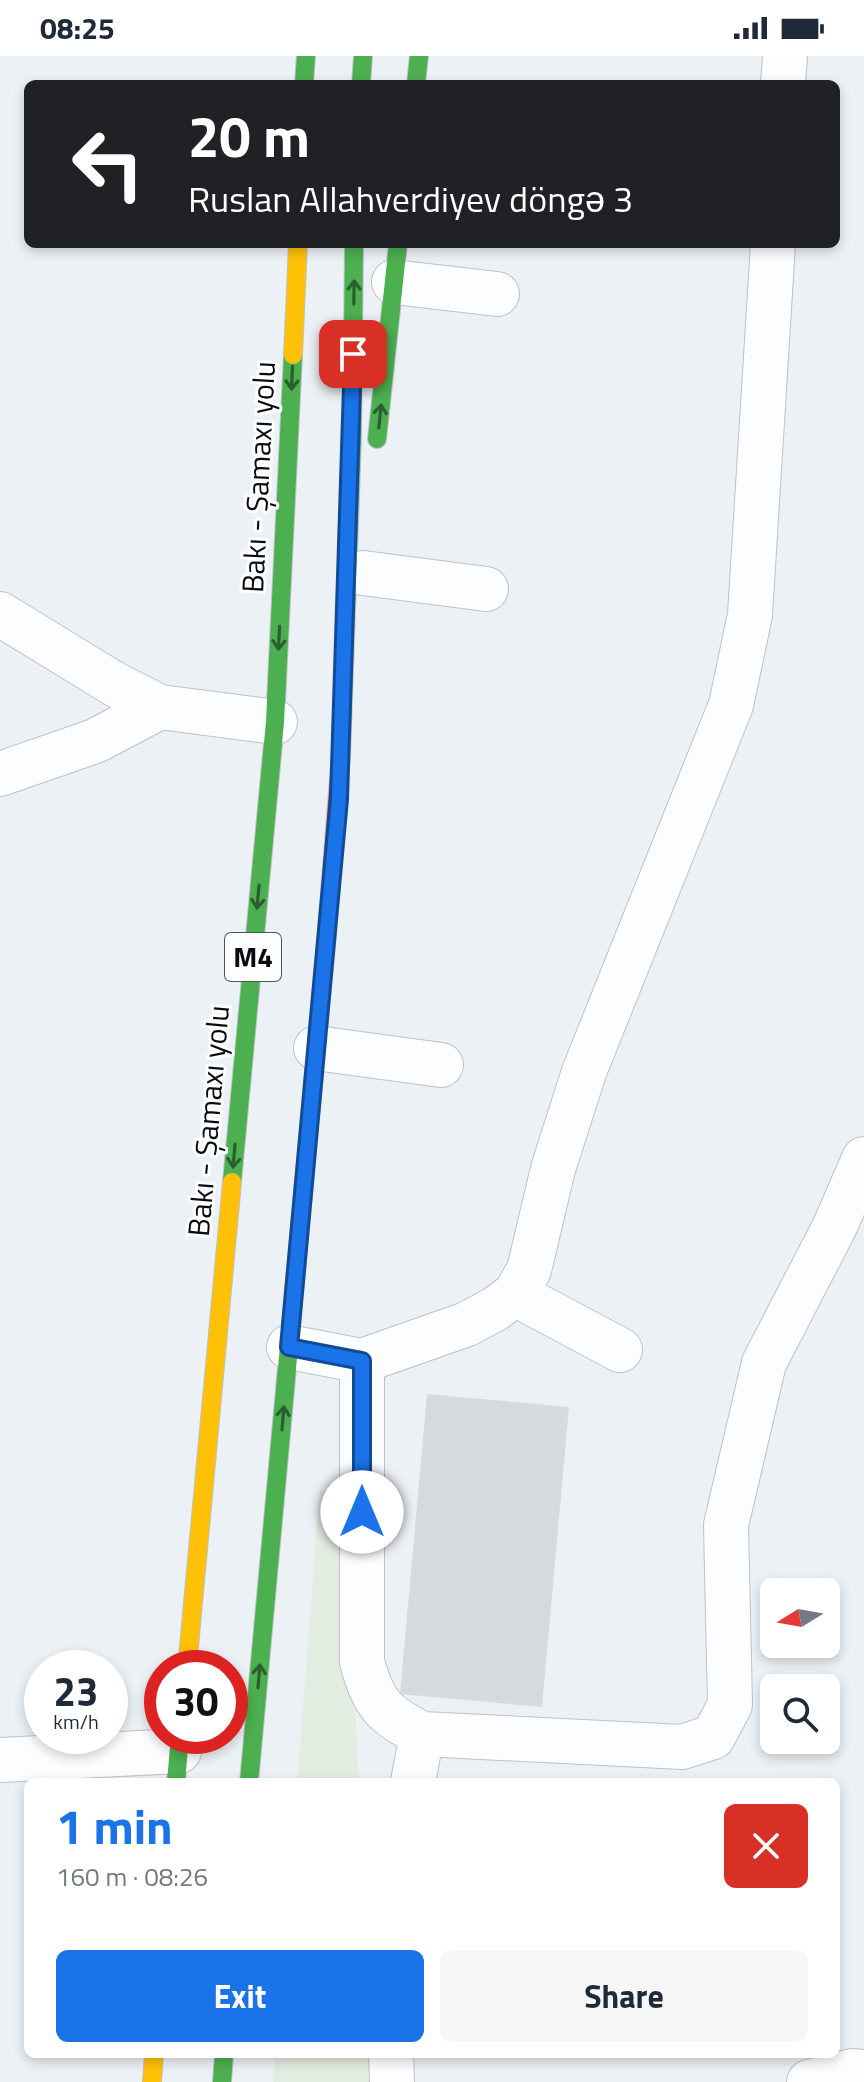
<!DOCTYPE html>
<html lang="en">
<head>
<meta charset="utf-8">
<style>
  body { margin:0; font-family:"Titillium Web",sans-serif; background:#f6f6f7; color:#1f2937; height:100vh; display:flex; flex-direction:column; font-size:30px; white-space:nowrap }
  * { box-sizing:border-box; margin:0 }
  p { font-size:26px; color:#747a83 }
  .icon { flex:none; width:44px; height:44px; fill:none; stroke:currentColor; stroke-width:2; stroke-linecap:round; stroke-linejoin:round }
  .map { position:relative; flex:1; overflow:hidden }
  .sheet { position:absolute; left:24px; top:1722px; width:816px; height:280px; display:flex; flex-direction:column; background:#fff; border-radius:12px; box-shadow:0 4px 12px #0003 }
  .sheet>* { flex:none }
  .top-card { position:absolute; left:24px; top:24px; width:816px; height:168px; border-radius:12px; box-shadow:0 4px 12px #0003; background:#202124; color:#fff; overflow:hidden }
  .needle { width:52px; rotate:259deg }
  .fabs { position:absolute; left:760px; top:1522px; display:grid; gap:16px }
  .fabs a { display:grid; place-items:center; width:80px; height:80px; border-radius:12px; background:#fff; box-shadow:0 4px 12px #0003; font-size:40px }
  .speed { position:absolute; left:24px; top:1594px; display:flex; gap:16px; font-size:40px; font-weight:700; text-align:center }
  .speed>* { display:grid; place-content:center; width:104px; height:104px; border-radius:50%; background:#fff; box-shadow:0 4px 12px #0003; line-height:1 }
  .speed small { font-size:20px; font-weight:400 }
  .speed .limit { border:12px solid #d22; background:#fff; color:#111 }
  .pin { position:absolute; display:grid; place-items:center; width:68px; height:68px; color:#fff; margin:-34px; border-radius:16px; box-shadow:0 4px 12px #0006 }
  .me { position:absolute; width:88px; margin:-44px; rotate:0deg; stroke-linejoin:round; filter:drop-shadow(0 0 6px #0008) }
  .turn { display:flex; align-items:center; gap:28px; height:168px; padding:0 32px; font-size:36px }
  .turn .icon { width:104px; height:104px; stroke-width:2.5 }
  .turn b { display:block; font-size:56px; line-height:68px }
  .round { display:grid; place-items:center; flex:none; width:84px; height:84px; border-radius:12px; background:#f6f6f7 }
  .overview { display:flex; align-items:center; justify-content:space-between; height:136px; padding:0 32px }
  h1 { font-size:48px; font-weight:700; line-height:60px; color:#1a73e8 }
  .button { display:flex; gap:16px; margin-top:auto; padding:16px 32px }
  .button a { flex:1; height:92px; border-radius:12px; background:#1a73e8; color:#fff; font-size:32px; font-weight:700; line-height:92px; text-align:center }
  .button a+a { background:#f6f6f7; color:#1f2937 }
  .status { display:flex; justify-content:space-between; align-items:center; height:56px; padding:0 40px; background:#fff; direction:ltr }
  .status svg { height:22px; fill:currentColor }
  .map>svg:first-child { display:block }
</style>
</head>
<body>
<div class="status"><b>08:25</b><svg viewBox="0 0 49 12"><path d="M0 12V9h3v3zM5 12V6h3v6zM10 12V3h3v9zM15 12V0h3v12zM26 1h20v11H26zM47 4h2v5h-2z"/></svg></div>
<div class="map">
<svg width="864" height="2026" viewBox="0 0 864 2026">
  <rect width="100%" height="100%" fill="#ecf1f6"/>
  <path fill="#e3ece1" d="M 320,1434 L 344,1440 L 359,1726 L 297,1726 Z
    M 275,1998 L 373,1998 L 374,2026 L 273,2026 Z"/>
  <path fill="#d6dadd" d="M 427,1338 L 569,1351 L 542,1651 L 400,1638 Z"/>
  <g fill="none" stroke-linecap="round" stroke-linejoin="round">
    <defs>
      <path id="street" d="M 783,28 L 785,0
        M 394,226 L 497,238
        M 363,517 L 486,533
        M 0,558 L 116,629 L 160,651 L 275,666
        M 0,718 L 95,685 L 160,651
        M 316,992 L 441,1009
        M 515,1238 L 620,1294
        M 289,1291 L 362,1305
        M 362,1305 L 362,1606 C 374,1649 383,1658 422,1678 L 682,1691 L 713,1681 L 730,1649 L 726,1469 L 764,1307 L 835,1170 L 864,1103
        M 362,1305 L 467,1268 L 495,1253 L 515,1238 L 529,1214 L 553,1113 L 584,1016 L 731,649 L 750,559 L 773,188
        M 0,1704 L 179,1695
        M 413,1726 L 422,1678
        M 391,1998 L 392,2026
        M 809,2026 L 852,2015 L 864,2016"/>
      <path id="fast" d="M 304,28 L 306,0
        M 361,28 L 363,0
        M 416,28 L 419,0
        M 377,383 L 398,188
        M 341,698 L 352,381 L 354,188
        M 232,1126 L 275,666 L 293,299
        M 176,1726 L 180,1680
        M 249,1726 L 326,887
        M 222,2026 L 224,1998"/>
      <path id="slow" d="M 293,299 L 298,188
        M 187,1612 L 232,1126
        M 152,2026 L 154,1998"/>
      <path id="jam" d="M 326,887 L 341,698"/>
    </defs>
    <use href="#street" stroke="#bec2c5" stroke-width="46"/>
    <use href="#fast" stroke="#bec2c5" stroke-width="20"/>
    <use href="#slow" stroke="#bec2c5" stroke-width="20"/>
    <use href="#jam" stroke="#bec2c5" stroke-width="20"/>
    <use href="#street" stroke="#fcfdfe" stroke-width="44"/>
    <use href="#fast" stroke="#4caf50" stroke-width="18"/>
    <use href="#slow" stroke="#ffc107" stroke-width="18"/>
    <use href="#jam" stroke="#c62828" stroke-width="18"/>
  </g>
  <defs><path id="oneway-shaft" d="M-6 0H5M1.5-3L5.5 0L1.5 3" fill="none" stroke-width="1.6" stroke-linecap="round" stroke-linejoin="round" transform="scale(2)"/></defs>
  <g stroke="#2a5e2f">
    <use href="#oneway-shaft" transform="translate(354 236) rotate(-89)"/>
    <use href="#oneway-shaft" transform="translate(292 322) rotate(92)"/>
    <use href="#oneway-shaft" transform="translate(380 360) rotate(-84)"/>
    <use href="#oneway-shaft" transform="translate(279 582) rotate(93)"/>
    <use href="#oneway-shaft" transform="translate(258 841) rotate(95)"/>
    <use href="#oneway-shaft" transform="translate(234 1100) rotate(95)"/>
    <use href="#oneway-shaft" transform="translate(283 1362) rotate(-85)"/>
    <use href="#oneway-shaft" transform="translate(259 1620) rotate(-85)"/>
  </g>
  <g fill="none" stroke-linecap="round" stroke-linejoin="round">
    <defs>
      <path id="route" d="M 353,298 L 339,743 L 289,1291 L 362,1305 L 362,1456"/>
    </defs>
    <use href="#route" stroke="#114b97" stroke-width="20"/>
    <use href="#route" stroke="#1a73e8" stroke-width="14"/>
  </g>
  <g text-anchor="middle" stroke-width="6" stroke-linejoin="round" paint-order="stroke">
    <rect fill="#fcfeff" stroke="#525556" stroke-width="2" x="225" y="877" width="56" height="48" rx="6"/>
    <g font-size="28" font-weight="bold" fill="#090c0e">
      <text x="253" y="911">M4</text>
    </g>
    <g font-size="30" fill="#090c0e" stroke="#fcfeff">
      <text transform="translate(259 421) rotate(-87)" y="10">Bakı - Şamaxı yolu</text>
      <text transform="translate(209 1065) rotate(-85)" y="10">Bakı - Şamaxı yolu</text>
    </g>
  </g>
</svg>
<div class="fabs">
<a><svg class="needle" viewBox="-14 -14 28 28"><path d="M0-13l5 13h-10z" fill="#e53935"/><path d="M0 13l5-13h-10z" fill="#747a83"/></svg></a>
<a><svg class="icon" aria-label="search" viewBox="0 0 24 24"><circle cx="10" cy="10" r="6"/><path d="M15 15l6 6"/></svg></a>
</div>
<div class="speed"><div>23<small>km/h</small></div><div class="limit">30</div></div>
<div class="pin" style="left:353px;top:298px;background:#d93025"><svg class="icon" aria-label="arrive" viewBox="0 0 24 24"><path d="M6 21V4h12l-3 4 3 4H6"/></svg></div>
<svg class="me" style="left:362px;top:1456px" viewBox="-20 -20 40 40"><circle r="19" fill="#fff"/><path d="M0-13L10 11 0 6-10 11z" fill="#1a73e8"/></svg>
<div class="top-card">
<div class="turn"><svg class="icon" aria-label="left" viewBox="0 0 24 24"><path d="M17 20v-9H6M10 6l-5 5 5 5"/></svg><div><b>20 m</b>Ruslan Allahverdiyev döngə 3</div></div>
</div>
<section class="sheet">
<div class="overview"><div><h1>1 min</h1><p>160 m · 08:26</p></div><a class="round" style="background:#d93025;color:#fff"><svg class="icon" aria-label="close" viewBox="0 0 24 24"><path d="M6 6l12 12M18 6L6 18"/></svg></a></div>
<div class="button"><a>Exit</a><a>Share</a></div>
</section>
</div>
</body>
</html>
